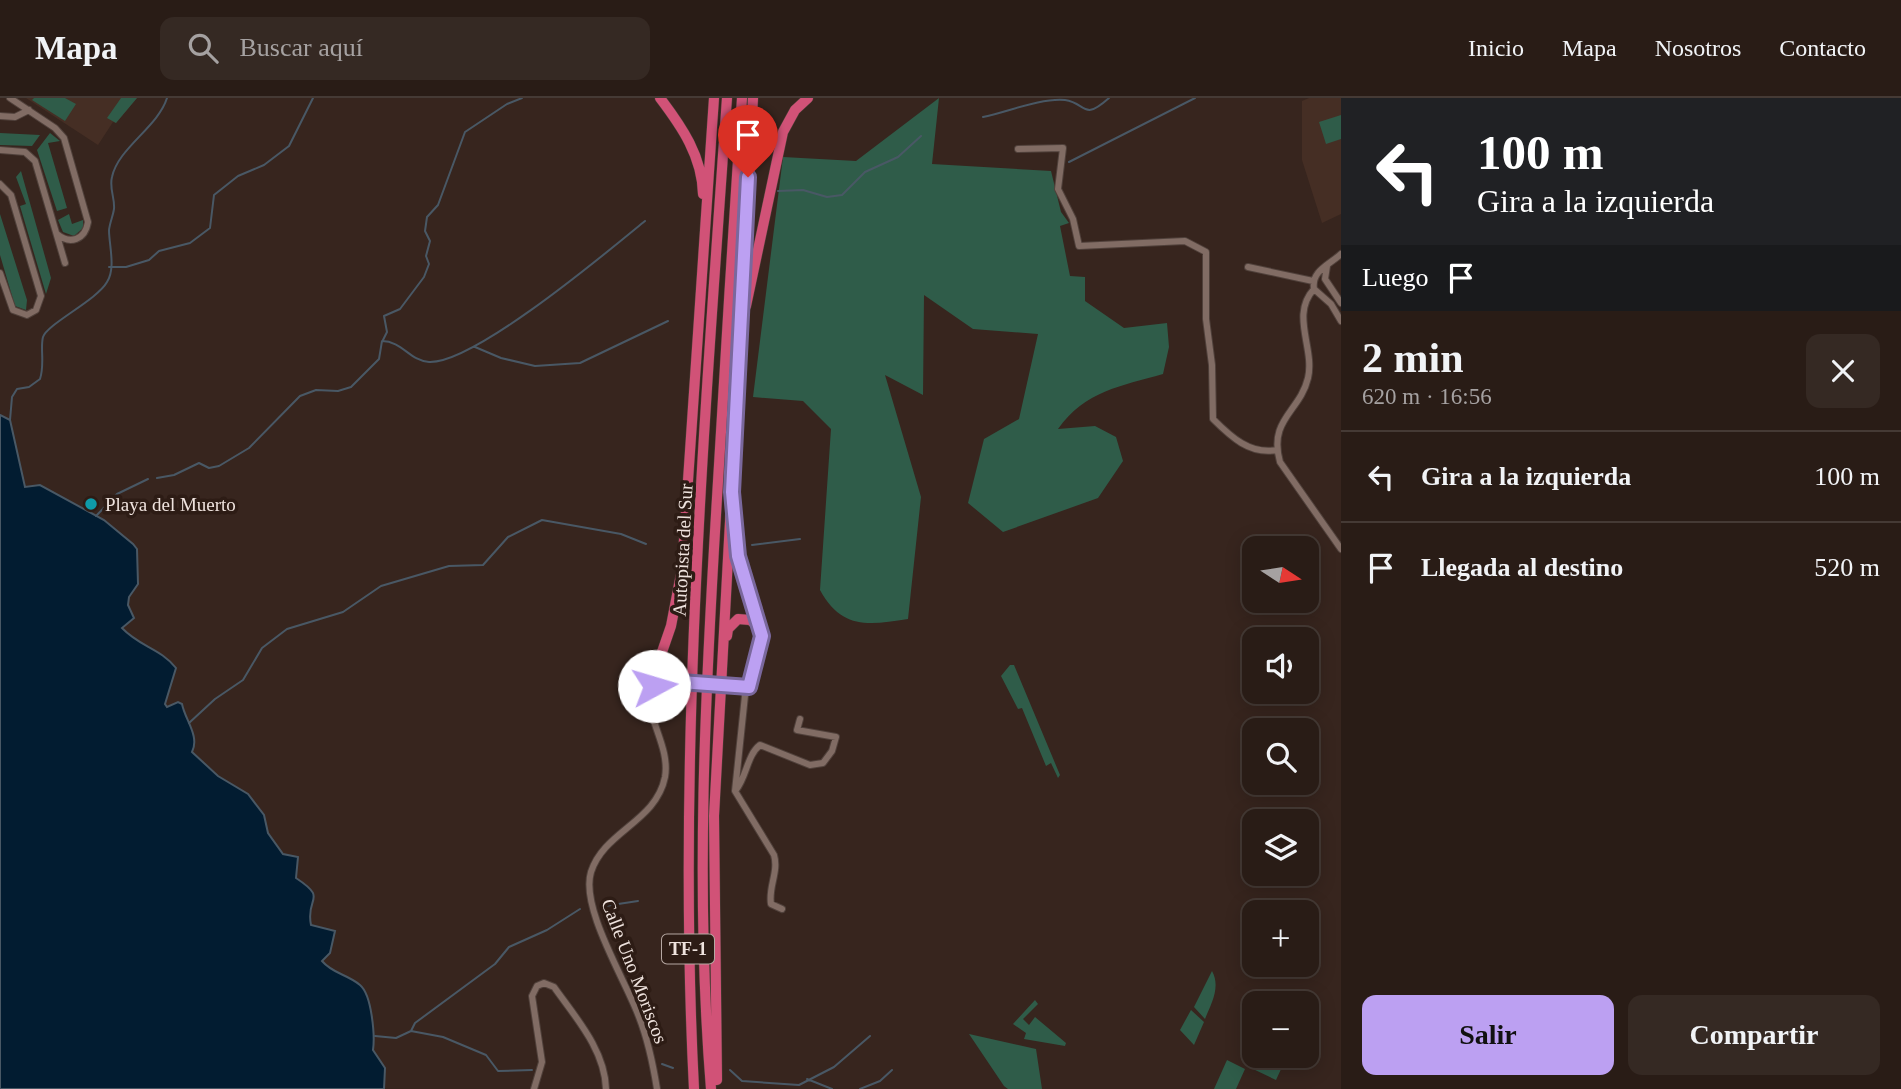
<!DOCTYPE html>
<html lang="es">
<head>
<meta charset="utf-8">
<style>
  body { margin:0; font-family:Georgia,serif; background:#352923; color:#f1f3f6; height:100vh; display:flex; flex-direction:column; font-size:26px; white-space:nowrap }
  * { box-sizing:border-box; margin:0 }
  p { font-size:23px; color:#a5a1a1 }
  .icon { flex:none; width:38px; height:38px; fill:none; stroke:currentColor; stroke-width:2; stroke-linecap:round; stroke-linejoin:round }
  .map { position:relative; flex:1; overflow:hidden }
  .panel { display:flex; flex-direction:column; background:#291c16; width:560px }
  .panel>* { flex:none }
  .guide { background:#202124; color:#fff; overflow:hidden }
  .needle { width:46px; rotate:102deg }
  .controls { position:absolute; left:1242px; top:438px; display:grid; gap:14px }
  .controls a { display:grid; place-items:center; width:77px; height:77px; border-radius:14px; background:#291c16; box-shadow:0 4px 18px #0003,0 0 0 2px #453a35; font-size:35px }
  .pin { position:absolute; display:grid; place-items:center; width:60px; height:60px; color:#fff; margin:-72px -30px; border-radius:50% 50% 50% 0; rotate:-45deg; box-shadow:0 0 7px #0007 }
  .pin .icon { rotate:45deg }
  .me { position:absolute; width:77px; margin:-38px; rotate:84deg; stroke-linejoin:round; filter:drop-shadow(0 0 5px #0008) }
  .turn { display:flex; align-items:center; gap:24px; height:147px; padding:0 21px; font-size:32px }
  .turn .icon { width:91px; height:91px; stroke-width:2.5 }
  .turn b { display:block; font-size:49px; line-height:60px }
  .then { display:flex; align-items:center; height:66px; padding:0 21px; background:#0003; gap:14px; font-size:26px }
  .round { display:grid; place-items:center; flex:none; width:74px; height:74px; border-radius:14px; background:#352923 }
  .headline { display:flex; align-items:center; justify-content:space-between; height:119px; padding:0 21px }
  h1 { font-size:42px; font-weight:600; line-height:52px }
  .cta { display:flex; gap:14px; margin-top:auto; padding:14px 21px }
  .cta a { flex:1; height:80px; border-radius:14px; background:#bca0f2; color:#111; font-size:28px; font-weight:600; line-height:80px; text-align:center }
  .cta a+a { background:#352923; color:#f1f3f6 }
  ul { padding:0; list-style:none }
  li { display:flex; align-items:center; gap:21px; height:91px; padding:0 21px; border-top:2px solid #453a35 }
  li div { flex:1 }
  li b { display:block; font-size:26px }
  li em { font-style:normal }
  header { display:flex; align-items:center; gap:42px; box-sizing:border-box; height:98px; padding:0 35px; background:#291c16; border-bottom:2px solid #453a35 }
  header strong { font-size:33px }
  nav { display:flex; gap:38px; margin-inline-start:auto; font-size:24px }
  .search { width:490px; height:63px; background:#352923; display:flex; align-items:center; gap:18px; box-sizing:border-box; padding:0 24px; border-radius:14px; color:#a5a1a1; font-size:26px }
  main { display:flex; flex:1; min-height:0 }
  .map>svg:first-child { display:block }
</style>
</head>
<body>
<header>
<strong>Mapa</strong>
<div class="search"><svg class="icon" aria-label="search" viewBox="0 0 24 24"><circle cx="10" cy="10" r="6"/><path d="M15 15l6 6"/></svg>Buscar aquí</div>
<nav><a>Inicio</a><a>Mapa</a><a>Nosotros</a><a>Contacto</a></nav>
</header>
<main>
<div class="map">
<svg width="1341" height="991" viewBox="0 0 1341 991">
  <rect width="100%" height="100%" fill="#37251e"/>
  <path fill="#452e24" d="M 26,0 L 137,0 L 116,25 L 113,24 L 98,47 Z
    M 1309,0 L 1341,0 L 1341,116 L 1322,125 L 1302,62 L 1302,3 Z"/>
  <path fill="#2f5c49" d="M 34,0 L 65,0 L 76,6 L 65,23 L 32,2 Z
    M 121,0 L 137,0 L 116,25 L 107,20 Z
    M 939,0 L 932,66 L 1051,73 L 1061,114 L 1069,125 L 1060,128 L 1070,178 L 1085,179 L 1085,203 L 1124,230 L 1167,225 L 1169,249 L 1163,276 C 1121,288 1085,293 1058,331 L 1095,328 L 1116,339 L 1123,363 L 1098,400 L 1003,434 L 968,405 L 984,341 L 1019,321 L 1038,236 L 973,231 L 924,197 L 923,297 L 885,277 L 921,399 L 908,521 C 869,527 842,532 820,492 L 831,331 L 803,303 L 753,299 L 783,59 L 856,63 Z
    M 1341,17 L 1341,41 L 1326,46 L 1319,24 Z
    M 0,35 L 40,37 L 32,48 L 0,47 Z
    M 50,35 L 60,43 L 48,45 L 67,110 L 57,113 L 37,52 Z
    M 21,73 L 51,180 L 46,196 L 20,108 L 26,106 L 16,79 Z
    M 0,116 L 27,202 L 26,212 L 15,208 L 0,157 Z
    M 69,116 L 72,126 L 83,122 L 83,130 L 74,138 L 63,134 L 58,122 Z
    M 1010,567 L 1014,567 L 1060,677 L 1058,680 L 1051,665 L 1046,668 L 1022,610 L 1018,611 L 1001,578 Z
    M 1212,873 C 1221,889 1211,906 1205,921 L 1194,909 Z
    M 1035,902 L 1038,906 L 1023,921 L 1029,927 L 1035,919 L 1066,945 L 1065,948 L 1024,941 L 1026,935 L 1013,926 Z
    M 1191,912 L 1204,924 L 1194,947 L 1180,932 Z
    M 969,936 L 1036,951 L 1042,991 L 1008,991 L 1004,988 Z
    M 1259,958 L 1282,969 L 1276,982 L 1253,971 Z
    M 1227,962 L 1245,971 L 1236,991 L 1214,991 Z"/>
  <path fill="#021c31" stroke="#495865" stroke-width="2" d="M 0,317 L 10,322 L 25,389 L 40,387 L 104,422 L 133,446 L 137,451 L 138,486 L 129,499 L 128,507 L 134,520 L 122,530 C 140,549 160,550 176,570 L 165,606 L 167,609 L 178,604 L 182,606 C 185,622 200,638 192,654 L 218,678 L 248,696 L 264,717 L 268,735 L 283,756 L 298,759 L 296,780 C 329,802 305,798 311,827 L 335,833 L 330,855 L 322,863 C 333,876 347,876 360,887 C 372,897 375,938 373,952 L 385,970 L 384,991 L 0,991 Z"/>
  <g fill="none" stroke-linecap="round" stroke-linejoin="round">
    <path stroke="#495865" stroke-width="2" d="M 983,19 C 1008,14 1039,0 1065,2 C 1087,5 1082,24 1109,0
      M 1069,64 L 1195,0
      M 778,93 L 803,92 L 827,99 L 842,97 L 865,74 L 898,59 L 921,38
      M 109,169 L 126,169 L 149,162 L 159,153 L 190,145 L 210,130 L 214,97 L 238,78 L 264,67 L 289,48 L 313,0
      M 383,242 L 387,234 L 384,218 L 400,211 L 424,179 L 429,166 L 426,158 L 430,143 L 425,133 L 427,119 L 438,107 L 465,34 L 507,6 L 522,0
      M 475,249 L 501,260 L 535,268 L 580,265 L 668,223
      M 10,322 L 12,299 L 17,291 L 29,289 L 40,281 C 45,266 40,250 43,239 C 47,226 97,202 107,184 C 116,170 109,147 109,132 C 110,124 113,118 114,111 C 115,100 109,90 112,79 C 118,50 158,29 167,0
      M 157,380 L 174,377 L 199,365 L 209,370 L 219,368 L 249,350 L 300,298 L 316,292 L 338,293 L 351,289 L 379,261 L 382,243 C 402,243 410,263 429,264 C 474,266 607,154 645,123
      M 96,418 L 117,396 L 148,381
      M 752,447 L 800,441
      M 189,625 L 215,601 L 243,582 L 262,550 L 287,531 L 343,514 L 381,488 L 449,468 L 483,467 L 508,439 L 542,422 L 621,436 L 646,446
      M 605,808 L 638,803
      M 411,933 L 415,925 L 495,866 L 509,849 L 547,832 L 580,811
      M 375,938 L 396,940 L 411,933 L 443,939 L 486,957 L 498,973 L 532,972
      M 662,966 L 673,970
      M 730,972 L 742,983 L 799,987 L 834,969 L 870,938
      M 807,981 L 832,991
      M 860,991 L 880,983 L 892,972"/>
    <defs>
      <path id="minor" d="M 10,0 L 55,30 L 64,40 L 88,124 C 85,142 70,147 57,136
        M 0,18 L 15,19 L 29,12
        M 1018,51 L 1063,50 L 1058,91 L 1073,121 L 1079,148 L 1185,143 L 1206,154 L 1206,221 L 1212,267 L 1213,321 C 1231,339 1250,357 1277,352
        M 0,52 L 25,54 L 35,63 L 65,165
        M 0,86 L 11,97 L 41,198 L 36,212 L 27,217 L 13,212 L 0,175
        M 1341,156 C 1329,167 1311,173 1314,191 L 1331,206 L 1341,223
        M 1327,168 L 1325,181 L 1341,205
        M 1248,169 L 1313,183
        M 1314,191 C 1290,217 1315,250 1308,280 C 1300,314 1268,321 1280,364 L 1341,451
        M 746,588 L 735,693 L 774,757 C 779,774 768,789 771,806 L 782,811
        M 736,692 C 747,678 747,657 760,647 L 810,667 L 823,665 L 832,653 L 836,639 L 797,632 L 800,621
        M 534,991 L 542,964 L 532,898 L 537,888 L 544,885 L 554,889 C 576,920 605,952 606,991
        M 657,991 C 653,966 648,942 639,919 C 626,883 580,810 591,774 C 604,733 656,724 665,679 C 671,645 639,612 654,588 L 667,583"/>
      <path id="highway" d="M 660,0 C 682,29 702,58 703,96
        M 746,208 L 783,34 L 795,12 L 808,0
        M 735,424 L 739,459 L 762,538 L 749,589
        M 727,538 L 728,531 L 738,521 L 750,522 L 761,531
        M 654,588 L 653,580 L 671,528 L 682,471 L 714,0
        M 717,982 L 714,718 L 753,0
        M 694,991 C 677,661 704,330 727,0
        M 711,991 C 695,795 705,597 717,400 C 725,267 733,133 742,0"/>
    </defs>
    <use href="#minor" stroke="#50413b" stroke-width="8"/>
    <use href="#highway" stroke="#50413b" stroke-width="11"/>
    <use href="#minor" stroke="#816c64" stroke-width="6"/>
    <use href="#highway" stroke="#d15277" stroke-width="10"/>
    <defs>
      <path id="minor-bridge" d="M 667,583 L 742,587"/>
    </defs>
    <use href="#minor-bridge" stroke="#50413b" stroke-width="8" stroke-linecap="butt"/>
    <use href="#minor-bridge" stroke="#816c64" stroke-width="6"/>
  </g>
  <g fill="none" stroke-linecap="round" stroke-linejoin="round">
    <defs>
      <path id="route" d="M 654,588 L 667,583 L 749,589 L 762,538 L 738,458 L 732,394 L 748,79"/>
    </defs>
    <use href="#route" stroke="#7a689d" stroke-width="18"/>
    <use href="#route" stroke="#bca0f2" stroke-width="12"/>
  </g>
  <circle fill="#0f9aa8" stroke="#2d1c15" stroke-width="2.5" cx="91" cy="406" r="7"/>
  <g text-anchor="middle" stroke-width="7" stroke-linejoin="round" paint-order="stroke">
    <rect fill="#2d1c15" stroke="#b5a7a2" stroke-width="2" x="662" y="836.5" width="52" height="29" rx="5"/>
    <g font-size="18" font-weight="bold" fill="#efe3de">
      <text x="688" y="857">TF-1</text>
    </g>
    <g font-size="19" fill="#efe3de" stroke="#2d1c15" text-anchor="start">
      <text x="105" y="413">Playa del Muerto</text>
    </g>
    <g font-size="19" fill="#efe3de" stroke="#2d1c15">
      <text transform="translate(682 452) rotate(-87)" y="7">Autopista del Sur</text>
      <text transform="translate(635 873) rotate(69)" y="7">Calle Uno Moriscos</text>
    </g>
  </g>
</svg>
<div class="controls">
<a><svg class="needle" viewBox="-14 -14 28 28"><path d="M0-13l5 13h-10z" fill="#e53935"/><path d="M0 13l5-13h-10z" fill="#a5a1a1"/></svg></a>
<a><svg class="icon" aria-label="sound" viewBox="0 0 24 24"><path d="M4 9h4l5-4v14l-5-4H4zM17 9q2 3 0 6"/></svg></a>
<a><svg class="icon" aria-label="search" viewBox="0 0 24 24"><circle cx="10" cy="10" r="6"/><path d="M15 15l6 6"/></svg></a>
<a><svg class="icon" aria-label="layers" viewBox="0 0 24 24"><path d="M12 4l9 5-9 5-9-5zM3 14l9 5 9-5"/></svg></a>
<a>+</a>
<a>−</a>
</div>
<div class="pin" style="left:748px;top:79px;background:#d93025"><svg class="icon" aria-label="arrive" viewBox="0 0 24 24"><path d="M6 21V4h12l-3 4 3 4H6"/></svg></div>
<svg class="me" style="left:654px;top:588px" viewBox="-20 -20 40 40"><circle r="19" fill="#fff"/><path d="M0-13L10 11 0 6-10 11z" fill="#bca0f2"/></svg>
</div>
<section class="panel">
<div class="guide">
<div class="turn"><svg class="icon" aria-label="left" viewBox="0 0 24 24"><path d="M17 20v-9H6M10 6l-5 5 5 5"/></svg><div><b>100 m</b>Gira a la izquierda</div></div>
<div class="then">Luego<svg class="icon" aria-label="arrive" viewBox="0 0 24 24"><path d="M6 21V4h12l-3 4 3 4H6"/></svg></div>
</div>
<div class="headline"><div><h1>2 min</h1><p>620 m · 16:56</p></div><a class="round"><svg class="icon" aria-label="close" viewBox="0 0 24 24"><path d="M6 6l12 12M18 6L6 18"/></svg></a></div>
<ul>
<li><svg class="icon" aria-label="left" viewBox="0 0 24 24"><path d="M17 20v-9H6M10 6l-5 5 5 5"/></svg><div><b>Gira a la izquierda</b></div><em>100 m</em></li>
<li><svg class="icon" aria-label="arrive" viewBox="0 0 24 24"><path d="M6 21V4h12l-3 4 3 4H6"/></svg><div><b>Llegada al destino</b></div><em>520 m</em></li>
</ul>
<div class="cta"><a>Salir</a><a>Compartir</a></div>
</section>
</main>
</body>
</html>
